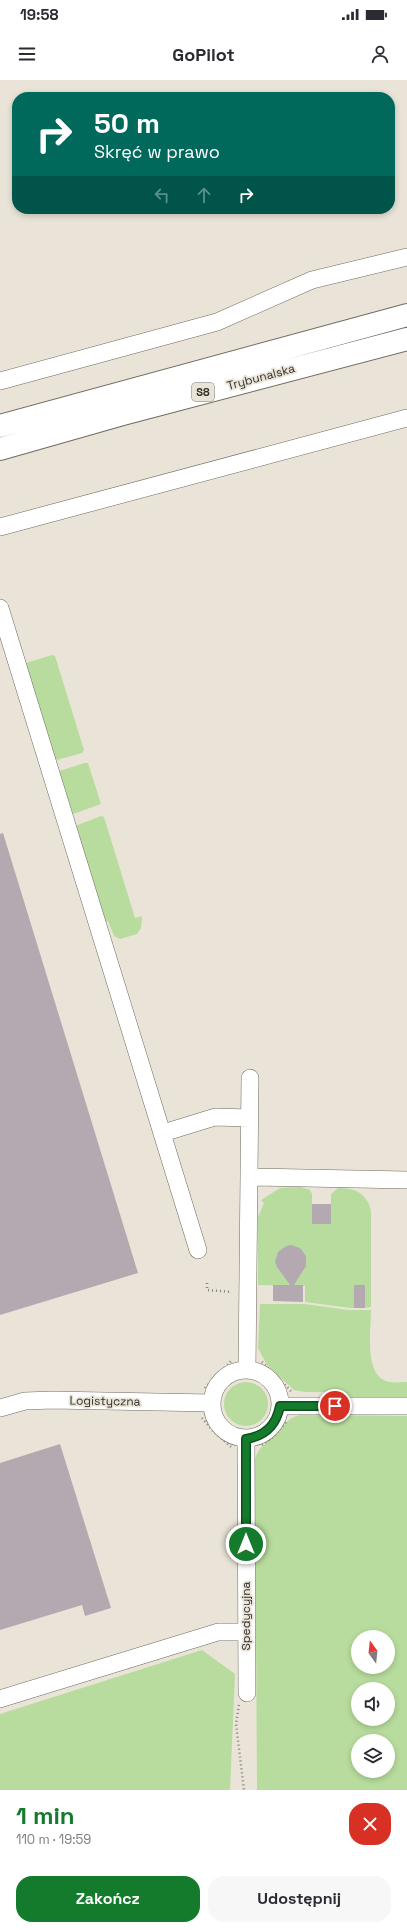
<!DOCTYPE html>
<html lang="pl">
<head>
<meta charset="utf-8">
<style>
  body { margin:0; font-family:"Space Grotesk",sans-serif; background:#f7f7f7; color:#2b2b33; height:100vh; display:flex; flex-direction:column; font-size:15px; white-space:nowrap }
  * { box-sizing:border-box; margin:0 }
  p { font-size:13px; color:#7c7c81 }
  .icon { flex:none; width:22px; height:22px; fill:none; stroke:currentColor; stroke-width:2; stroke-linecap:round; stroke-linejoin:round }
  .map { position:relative; height:1710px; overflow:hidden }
  .drawer { display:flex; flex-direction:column; background:#fff; flex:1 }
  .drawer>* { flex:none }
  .hud { position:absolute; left:12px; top:12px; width:383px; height:122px; border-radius:16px; box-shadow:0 2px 6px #0003; background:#00695c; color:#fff; overflow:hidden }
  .needle { width:26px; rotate:345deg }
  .tools { position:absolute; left:351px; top:1550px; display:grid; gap:8px }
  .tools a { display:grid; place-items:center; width:44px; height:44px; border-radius:50%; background:#fff; box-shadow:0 2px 6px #0003; font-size:20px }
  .pin { position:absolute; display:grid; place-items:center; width:34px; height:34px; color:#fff; margin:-17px; border:2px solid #fff; border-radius:50%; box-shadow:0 1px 4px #0007 }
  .me { position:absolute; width:44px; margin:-22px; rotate:0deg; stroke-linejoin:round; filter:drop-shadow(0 0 3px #0008) }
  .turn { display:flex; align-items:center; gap:14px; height:84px; padding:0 16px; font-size:18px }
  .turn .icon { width:52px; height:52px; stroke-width:2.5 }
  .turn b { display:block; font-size:28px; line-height:34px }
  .lanes { display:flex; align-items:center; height:38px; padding:0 16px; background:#0003; justify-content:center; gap:20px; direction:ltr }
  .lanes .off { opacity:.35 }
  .round { display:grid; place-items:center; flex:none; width:42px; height:42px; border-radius:16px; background:#f7f7f7 }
  .overview { display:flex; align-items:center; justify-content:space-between; height:68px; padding:0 16px }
  h1 { font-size:24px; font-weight:700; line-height:30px; color:#147a2c }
  .cta { display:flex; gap:8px; margin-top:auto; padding:8px 16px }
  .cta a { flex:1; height:46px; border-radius:16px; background:#147a2c; color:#fff; font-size:16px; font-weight:700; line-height:46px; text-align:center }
  .cta a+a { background:#f7f7f7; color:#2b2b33 }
  .status { display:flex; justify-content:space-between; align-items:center; height:28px; padding:0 20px; background:#fff; direction:ltr }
  .status svg { height:11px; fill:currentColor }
  header { display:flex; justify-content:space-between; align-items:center; height:52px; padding:0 16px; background:#fff; font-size:18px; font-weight:700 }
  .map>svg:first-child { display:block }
</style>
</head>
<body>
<div class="status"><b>19:58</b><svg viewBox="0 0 49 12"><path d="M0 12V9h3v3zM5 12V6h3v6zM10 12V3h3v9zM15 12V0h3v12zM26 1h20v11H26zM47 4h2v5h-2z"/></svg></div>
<header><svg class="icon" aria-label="menu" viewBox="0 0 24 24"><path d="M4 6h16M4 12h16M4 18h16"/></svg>GoPilot<svg class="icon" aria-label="person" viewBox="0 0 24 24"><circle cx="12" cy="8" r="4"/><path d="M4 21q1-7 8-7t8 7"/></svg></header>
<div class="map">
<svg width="407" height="1710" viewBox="0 0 407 1710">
  <rect width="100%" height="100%" fill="#e9e4d7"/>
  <path fill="#b8dc9d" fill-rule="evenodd" d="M 52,575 L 55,576 L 84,670 L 82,673 L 57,680 L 55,678 L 26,585 L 26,583 Z
    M 85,683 L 88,683 L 101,724 L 73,734 L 59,691 Z
    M 101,736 L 104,737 L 135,838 L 142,836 L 141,848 L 137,854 L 120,859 L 114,856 L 108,841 L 106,842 L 75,746 Z
    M 301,1107 L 310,1110 L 312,1114 L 312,1144 L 331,1144 L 331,1114 L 338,1108 C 355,1108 367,1113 371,1131 L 371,1227 L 365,1228 L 365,1205 L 354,1205 L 354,1228 L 350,1228 L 305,1222 L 305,1206 L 258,1205 L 258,1137 L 264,1123 L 261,1120 L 280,1108 Z
    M 260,1224 L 305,1224 L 348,1230 L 371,1230 C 371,1248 365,1288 382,1299 C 389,1304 399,1302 407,1302 L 407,1317 L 329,1317 L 329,1312 L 305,1312 L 294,1310 L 267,1285 L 258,1268 Z
    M224 1324a22 22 0 1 1 44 0a22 22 0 1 1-44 0Z
    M 300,1335 L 407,1336 L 407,1710 L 257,1710 L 255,1379 C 259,1367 266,1363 275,1354 C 284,1346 287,1338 300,1335 ZM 358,1557 L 388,1557 L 388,1587 L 358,1587 ZM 358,1609 L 388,1609 L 388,1639 L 358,1639 ZM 358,1661 L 388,1661 L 388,1691 L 358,1691 Z
    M 202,1570 L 235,1594 L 230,1710 L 0,1710 L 0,1634 Z"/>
  <path fill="#b5a9b1" d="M 3,753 L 138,1193 L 0,1235 L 0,754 Z
    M 312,1124 L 331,1124 L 331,1144 L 312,1144 Z
    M 291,1165 L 300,1168 L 306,1176 L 306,1186 L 294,1205 L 303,1205 L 303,1222 L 273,1221 L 273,1205 L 290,1205 L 277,1187 L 275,1182 L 278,1172 L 286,1166 Z
    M 354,1205 L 365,1205 L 365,1228 L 354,1228 Z
    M 60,1364 L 111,1528 L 85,1536 L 82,1525 L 0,1550 L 0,1383 Z"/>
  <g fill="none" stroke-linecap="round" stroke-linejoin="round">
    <defs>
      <path id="minor" d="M 0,301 L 217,242 L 312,200 L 407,177
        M 0,447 L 407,338
        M 0,528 L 198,1170
        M 163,1053 L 215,1037 L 249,1038
        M 249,1097 L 407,1100
        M212 1324a34 34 0 1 1 68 0a34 34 0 1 1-68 0Z
        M 247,1290 L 250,998
        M 280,1326 L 407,1326
        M 0,1328 L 25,1321 L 52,1320 L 211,1323
        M 246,1359 L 247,1613
        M 0,1619 L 218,1552 L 246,1552"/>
      <path id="highway" d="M 0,346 L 407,235
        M 0,369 L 123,334 L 407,259"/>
    </defs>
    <use href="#minor" stroke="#706b60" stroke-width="18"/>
    <use href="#highway" stroke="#706b60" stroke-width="24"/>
    <path stroke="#848178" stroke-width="2.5" stroke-dasharray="1 3" stroke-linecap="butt" d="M 207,1203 L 207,1210 L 232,1212
      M 262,1282 L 291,1311
      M 205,1308 L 232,1280
      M 202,1338 L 212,1350 L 231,1367
      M 262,1365 L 274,1356 L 287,1341
      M 239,1625 L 236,1644 L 244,1710"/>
    <use href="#minor" stroke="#fff" stroke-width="17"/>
    <use href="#highway" stroke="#fff" stroke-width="22"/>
  </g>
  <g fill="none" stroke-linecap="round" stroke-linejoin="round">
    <defs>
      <path id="route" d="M 246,1464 L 246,1359 C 265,1356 276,1346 280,1326 L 335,1326"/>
    </defs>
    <use href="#route" stroke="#0d4f1d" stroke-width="10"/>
    <use href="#route" stroke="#147a2c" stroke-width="7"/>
  </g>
  <g text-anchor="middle" stroke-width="3.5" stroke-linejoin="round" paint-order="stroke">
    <rect fill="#e9e4d7" stroke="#68655e" stroke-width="1" x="192" y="303" width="22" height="18" rx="3"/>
    <g font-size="11" font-weight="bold" fill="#312f2a">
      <text x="203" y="316">S8</text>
    </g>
    <g font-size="12" fill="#312f2a" stroke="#e9e4d7">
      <text transform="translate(261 297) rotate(-15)" y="4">Trybunalska</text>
      <text transform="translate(105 1321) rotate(1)" y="4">Logistyczna</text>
      <text transform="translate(246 1536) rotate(-90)" y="4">Spedycyjna</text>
    </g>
  </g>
</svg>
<div class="tools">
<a><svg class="needle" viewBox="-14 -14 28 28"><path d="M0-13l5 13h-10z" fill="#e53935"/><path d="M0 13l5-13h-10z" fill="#7c7c81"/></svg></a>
<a><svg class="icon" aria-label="sound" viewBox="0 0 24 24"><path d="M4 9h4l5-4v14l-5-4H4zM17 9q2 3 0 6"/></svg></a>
<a><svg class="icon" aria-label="layers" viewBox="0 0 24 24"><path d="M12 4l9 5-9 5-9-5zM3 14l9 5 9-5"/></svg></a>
</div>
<div class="pin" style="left:335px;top:1326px;background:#d93025"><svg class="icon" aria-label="arrive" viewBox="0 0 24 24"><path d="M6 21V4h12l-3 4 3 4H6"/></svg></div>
<svg class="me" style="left:246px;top:1464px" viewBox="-20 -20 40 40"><circle r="17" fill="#147a2c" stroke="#fff" stroke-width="3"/><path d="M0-11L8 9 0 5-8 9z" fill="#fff"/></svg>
<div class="hud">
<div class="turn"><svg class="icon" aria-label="right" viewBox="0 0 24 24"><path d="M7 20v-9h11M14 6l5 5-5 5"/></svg><div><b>50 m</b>Skręć w prawo</div></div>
<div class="lanes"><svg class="icon off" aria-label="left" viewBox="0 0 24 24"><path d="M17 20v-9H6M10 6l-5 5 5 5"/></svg><svg class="icon off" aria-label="ahead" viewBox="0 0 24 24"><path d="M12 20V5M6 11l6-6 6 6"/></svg><svg class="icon" aria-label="right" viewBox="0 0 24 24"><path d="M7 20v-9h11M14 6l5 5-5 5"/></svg></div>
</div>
</div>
<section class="drawer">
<div class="overview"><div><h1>1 min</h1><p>110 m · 19:59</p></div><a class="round" style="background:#d93025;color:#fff"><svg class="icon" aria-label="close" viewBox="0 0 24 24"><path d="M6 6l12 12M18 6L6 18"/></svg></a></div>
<div class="cta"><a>Zakończ</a><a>Udostępnij</a></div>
</section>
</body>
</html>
